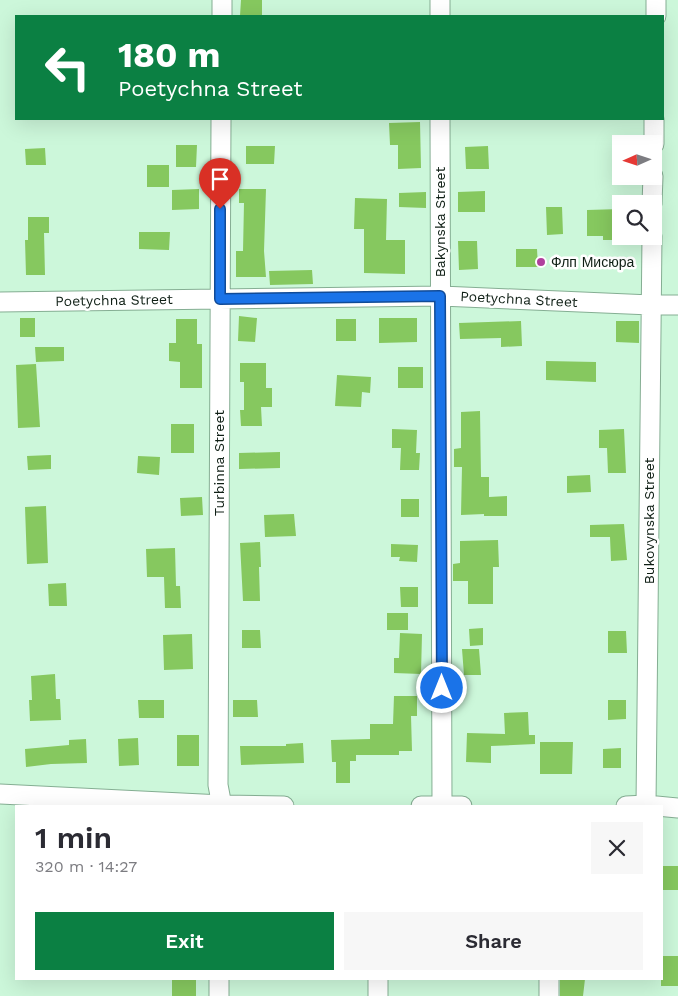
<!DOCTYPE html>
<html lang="en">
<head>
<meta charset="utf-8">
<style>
  body { margin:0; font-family:"Work Sans",sans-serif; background:#f7f7f7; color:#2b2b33; height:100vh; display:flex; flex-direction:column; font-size:19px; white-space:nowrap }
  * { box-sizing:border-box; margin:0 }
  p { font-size:16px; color:#7c7c81 }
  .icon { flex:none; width:28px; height:28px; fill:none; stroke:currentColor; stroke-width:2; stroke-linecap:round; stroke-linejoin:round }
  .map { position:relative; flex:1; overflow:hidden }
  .drawer { position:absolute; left:15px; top:805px; width:648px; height:175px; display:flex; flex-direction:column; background:#fff; border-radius:0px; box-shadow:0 5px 20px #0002 }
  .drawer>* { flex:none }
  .banner { position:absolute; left:15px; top:15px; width:649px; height:105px; border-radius:0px; box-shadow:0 5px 20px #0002; background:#0b8043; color:#fff; overflow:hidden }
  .needle { width:32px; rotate:267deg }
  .tools { position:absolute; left:612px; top:135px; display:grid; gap:10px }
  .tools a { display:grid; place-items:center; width:50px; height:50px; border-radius:0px; background:#fff; box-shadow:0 5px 20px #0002; font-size:25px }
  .pin { position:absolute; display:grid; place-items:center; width:42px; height:42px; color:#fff; margin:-51px -21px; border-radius:50% 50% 50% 0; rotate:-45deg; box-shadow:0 0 5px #0007 }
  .pin .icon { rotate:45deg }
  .me { position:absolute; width:55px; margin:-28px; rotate:0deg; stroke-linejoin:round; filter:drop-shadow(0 0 4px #0008) }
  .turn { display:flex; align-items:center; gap:18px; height:105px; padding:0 20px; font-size:22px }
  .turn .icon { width:65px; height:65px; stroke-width:2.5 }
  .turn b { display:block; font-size:35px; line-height:42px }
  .round { display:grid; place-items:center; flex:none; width:52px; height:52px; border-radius:0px; background:#f7f7f7 }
  .headline { display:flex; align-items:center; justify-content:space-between; height:85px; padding:0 20px }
  h1 { font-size:30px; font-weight:600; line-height:38px }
  .cta { display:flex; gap:10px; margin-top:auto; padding:10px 20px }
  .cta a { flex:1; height:58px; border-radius:0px; background:#0b8043; color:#fff; font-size:20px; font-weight:600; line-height:58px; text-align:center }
  .cta a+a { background:#f7f7f7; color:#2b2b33 }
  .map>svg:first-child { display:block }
</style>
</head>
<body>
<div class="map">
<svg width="678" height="996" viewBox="0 0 678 996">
  <rect width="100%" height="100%" fill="#ccf7da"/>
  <path fill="#86c85f" d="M 241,0 L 262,0 L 262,16 L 240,16 Z
    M 420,122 L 421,168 L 398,169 L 398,145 L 390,145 L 389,123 Z
    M 176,145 L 197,145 L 196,167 L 176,167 Z
    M 246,146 L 275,146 L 274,164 L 246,164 Z
    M 488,146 L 489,169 L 466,169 L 465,147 Z
    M 45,148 L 46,165 L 26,165 L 25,149 Z
    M 147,165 L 169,165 L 169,187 L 147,187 Z
    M 199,189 L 199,209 L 172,210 L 172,190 Z
    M 239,189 L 266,189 L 264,251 L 266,277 L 236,277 L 236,251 L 243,251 L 244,203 L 239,203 Z
    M 485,191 L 485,212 L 458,212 L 458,192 Z
    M 426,192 L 426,208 L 399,207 L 399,193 Z
    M 355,198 L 387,199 L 386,240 L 405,240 L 405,274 L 364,273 L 364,229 L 354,229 Z
    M 546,207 L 562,207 L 563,234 L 547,235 Z
    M 621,209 L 621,240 L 603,240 L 603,236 L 587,236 L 587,210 Z
    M 28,217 L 49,217 L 49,233 L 44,233 L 45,275 L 26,275 L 25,240 L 28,240 Z
    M 139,232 L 170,232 L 169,250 L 139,249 Z
    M 458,241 L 477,241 L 478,269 L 459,270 Z
    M 516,249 L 537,249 L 538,267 L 516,267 Z
    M 312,270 L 313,284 L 270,285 L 269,271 Z
    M 239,316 L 257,318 L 255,342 L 238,341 Z
    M 20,318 L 35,318 L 35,337 L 20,337 Z
    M 379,318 L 417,318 L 417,342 L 379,343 Z
    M 176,319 L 197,319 L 197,344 L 202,344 L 202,388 L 180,388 L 180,362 L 169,361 L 169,343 L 176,343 Z
    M 336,319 L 356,319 L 356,341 L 336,341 Z
    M 521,321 L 522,346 L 501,347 L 501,338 L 460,339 L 459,323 Z
    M 616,321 L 639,321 L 639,343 L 616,342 Z
    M 35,347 L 64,347 L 64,361 L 36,362 Z
    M 546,361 L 596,362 L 596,382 L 546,380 Z
    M 240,363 L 266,363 L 266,388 L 272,388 L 272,407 L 261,407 L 262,426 L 241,426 L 240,410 L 244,410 L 244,382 L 240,382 Z
    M 36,364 L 40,427 L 18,428 L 16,365 Z
    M 398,367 L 423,367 L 423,388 L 398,388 Z
    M 337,375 L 371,377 L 370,393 L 362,392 L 361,407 L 335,406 Z
    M 480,411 L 481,477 L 489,477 L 489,497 L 507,496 L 507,516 L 484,516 L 484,514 L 461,515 L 462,467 L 454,467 L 454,449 L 461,448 L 461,412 Z
    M 171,424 L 194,424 L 194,453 L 171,453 Z
    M 392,429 L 417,430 L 416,453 L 420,453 L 419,470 L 400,470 L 401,448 L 392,448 Z
    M 624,429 L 626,473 L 608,473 L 607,448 L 599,448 L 599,430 Z
    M 280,452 L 280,468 L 239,469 L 239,453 Z
    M 51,455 L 51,469 L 28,470 L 27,456 Z
    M 138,456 L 160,457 L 159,475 L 137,473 Z
    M 590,475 L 591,492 L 567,493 L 567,476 Z
    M 202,497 L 203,515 L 181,516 L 180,498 Z
    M 401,499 L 419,499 L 419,517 L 401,517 Z
    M 46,506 L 48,563 L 27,564 L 25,507 Z
    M 294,514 L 296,536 L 265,537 L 264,515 Z
    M 624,524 L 627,560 L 611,561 L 610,537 L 590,537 L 590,525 Z
    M 498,540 L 499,567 L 493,567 L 493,604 L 468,604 L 468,581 L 453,581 L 453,564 L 460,563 L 460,541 Z
    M 260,542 L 261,567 L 259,567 L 260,601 L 243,601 L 240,543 Z
    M 391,544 L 418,545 L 417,562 L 399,561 L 400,557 L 391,557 Z
    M 175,548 L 176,586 L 180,586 L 181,608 L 165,608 L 164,577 L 147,577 L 146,549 Z
    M 66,583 L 67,606 L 49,606 L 48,584 Z
    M 400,587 L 418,587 L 418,607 L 401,607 Z
    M 387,613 L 408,613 L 408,630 L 387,630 Z
    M 483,628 L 483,645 L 470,646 L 469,629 Z
    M 242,630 L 260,630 L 261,648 L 242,648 Z
    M 608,631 L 626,631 L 627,653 L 608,653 Z
    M 400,633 L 422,634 L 421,674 L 394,673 L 394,658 L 399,658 Z
    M 192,634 L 193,669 L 164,670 L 163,635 Z
    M 462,649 L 479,649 L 481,675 L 464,675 Z
    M 55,674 L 56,699 L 60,699 L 61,720 L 30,721 L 29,700 L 32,700 L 31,676 Z
    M 394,696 L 417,696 L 417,716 L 411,716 L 412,751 L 399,751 L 399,755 L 356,755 L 356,761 L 350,761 L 350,783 L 336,783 L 336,762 L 332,762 L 331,740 L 370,739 L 370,724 L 393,724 Z
    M 138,700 L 164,700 L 164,718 L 139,718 Z
    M 233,700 L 257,700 L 258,717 L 233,717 Z
    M 608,700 L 626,700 L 626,719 L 608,720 Z
    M 528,712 L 529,735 L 535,735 L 535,744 L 491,746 L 491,763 L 466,762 L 467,733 L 505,734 L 504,713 Z
    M 177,735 L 199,735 L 199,766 L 177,766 Z
    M 138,738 L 139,765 L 119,766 L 118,739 Z
    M 86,739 L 87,763 L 51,764 L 26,767 L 25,749 L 69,745 L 69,740 Z
    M 540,742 L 573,742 L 572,774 L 540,774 Z
    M 303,743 L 304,763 L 241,765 L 240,746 L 286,746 L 286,744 Z
    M 621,748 L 621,768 L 603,768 L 603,749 Z
    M 661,866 L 678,866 L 678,890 L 661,890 Z
    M 661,956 L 678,956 L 678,986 L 661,986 Z
    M 560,979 L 585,979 L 583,996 L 560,996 Z
    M 172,980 L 196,980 L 196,996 L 172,996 Z"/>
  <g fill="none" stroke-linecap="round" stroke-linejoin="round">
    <defs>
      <path id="minor" d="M 440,0 L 440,16
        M 222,16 L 222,0
        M 656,16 L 656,0
        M 221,119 L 218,785 L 222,806
        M 440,119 L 442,805
        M 654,144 L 654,119
        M 652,204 L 653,176
        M 0,302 L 441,296 L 651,305 L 678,305
        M 0,794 L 222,805 L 284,806
        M 646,805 L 652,236
        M 421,806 L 462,806
        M 626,806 L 646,805 L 678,808
        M 219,996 L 219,979
        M 378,996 L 378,979
        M 549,996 L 549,979"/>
    </defs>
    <use href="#minor" stroke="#85ae93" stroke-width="21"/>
    <use href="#minor" stroke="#fff" stroke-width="19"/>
  </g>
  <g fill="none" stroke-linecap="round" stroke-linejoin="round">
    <defs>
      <path id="route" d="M 220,209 L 220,299 L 440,296 L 442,688"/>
    </defs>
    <use href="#route" stroke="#114b97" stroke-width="12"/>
    <use href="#route" stroke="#1a73e8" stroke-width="9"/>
  </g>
  <circle fill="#b0409d" stroke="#fff" stroke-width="2" cx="541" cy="262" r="5"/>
  <g text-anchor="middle" stroke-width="5" stroke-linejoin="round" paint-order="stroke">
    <g font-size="14" fill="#0f1f15" stroke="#fff">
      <text transform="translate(440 222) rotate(-90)" y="5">Bakynska Street</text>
      <text transform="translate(519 299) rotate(3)" y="5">Poetychna Street</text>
      <text transform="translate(114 300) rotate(-1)" y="5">Poetychna Street</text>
      <text transform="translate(219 463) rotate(-90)" y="5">Turbinna Street</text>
      <text transform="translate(649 521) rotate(-90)" y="5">Bukovynska Street</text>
    </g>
    <g font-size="14" fill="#0f1f15" stroke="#fff" text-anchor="start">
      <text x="551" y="267">Флп Мисюра</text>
    </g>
  </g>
</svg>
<div class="tools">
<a><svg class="needle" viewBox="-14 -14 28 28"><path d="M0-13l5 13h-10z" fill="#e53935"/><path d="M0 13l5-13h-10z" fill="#7c7c81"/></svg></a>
<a><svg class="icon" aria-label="search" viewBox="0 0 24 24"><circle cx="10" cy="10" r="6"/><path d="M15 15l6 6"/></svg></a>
</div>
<div class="pin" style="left:220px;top:209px;background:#d93025"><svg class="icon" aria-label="arrive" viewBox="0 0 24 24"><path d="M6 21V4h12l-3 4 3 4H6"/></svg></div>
<svg class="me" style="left:442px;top:688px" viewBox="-20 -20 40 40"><circle r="17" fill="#1a73e8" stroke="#fff" stroke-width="3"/><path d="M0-11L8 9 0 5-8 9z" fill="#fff"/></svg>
<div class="banner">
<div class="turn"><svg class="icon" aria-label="left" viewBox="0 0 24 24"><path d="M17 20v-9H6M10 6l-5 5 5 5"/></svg><div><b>180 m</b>Poetychna Street</div></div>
</div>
<section class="drawer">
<div class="headline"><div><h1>1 min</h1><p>320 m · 14:27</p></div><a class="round"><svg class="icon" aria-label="close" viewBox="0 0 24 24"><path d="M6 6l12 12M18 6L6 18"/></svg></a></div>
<div class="cta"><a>Exit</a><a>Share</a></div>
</section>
</div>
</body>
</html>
